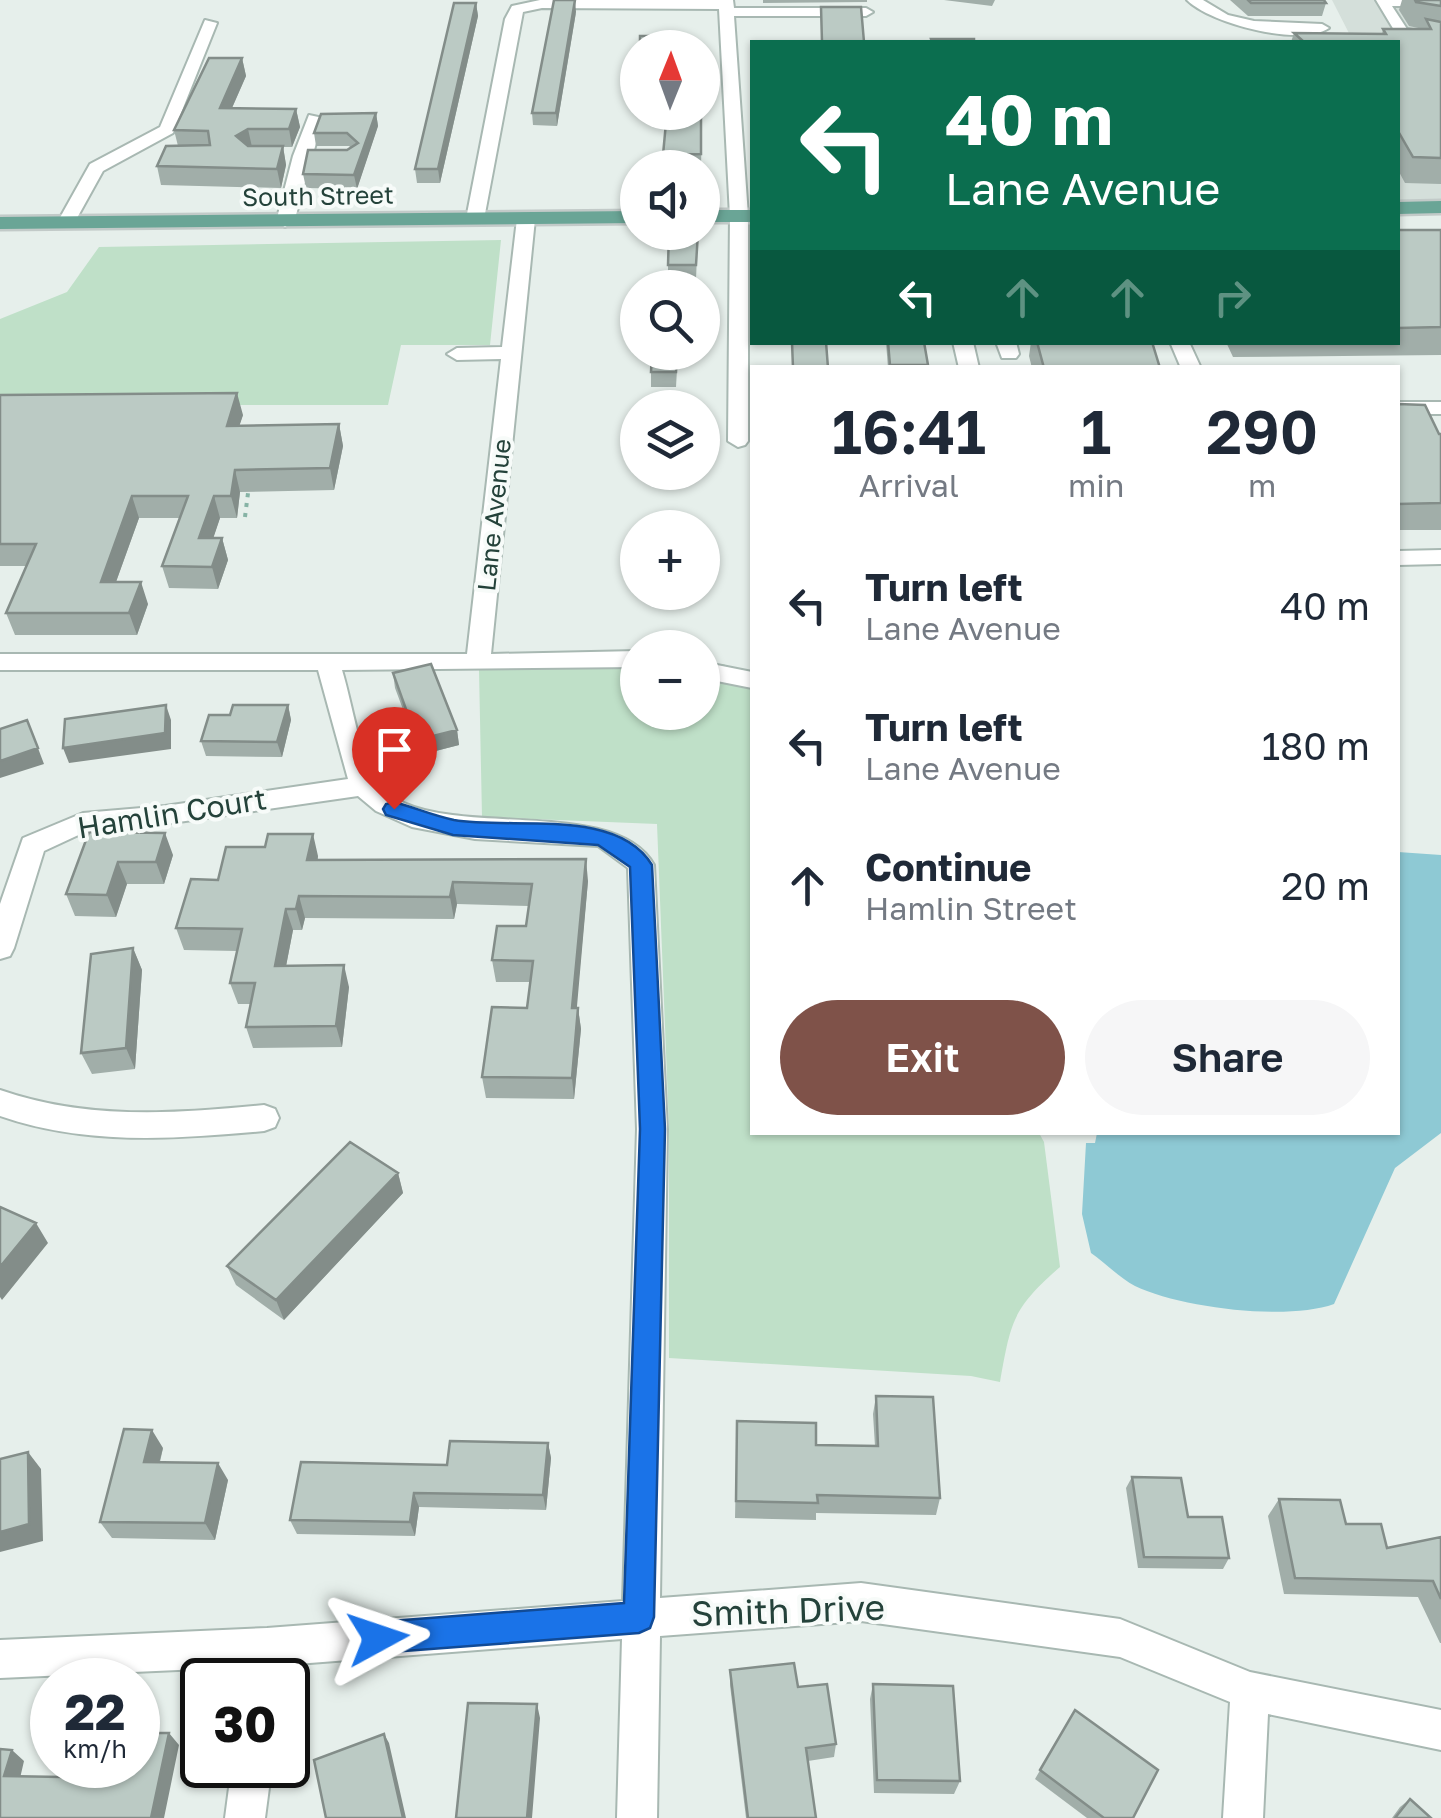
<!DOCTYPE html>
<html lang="en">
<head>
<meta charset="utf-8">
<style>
  body { margin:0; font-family:"Golos Text",sans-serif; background:#f6f6f7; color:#1f2937; height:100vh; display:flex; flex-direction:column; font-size:38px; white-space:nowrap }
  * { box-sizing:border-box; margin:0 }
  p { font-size:32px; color:#747a83 }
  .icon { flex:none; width:55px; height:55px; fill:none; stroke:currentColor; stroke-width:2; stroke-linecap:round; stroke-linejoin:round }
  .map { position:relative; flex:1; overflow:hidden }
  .details { position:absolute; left:750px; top:365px; width:650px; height:770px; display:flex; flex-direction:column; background:#fff; border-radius:0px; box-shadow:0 2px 8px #0004 }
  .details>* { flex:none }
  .guide { position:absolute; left:750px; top:40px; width:650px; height:305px; border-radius:0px; box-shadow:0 2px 8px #0004; background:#0b6e4f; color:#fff; overflow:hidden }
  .needle { width:65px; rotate:1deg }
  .controls { position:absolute; left:620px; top:30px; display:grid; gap:20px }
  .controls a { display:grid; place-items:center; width:100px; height:100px; border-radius:50%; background:#fff; box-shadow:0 2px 8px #0004; font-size:50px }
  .speed { position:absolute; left:30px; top:1658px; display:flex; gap:20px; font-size:50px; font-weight:700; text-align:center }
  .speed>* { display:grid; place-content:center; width:130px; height:130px; border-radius:50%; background:#fff; box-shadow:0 2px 8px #0004; line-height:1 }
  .speed small { font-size:25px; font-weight:400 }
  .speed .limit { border:5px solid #111; border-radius:15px; background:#fff; color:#111 }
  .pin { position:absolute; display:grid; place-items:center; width:85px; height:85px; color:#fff; margin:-102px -42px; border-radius:50% 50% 50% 0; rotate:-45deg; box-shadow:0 0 10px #0007 }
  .pin .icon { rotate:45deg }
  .me { position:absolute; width:110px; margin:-55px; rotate:85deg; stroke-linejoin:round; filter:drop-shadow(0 0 8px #0008) }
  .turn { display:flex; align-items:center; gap:35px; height:210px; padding:0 30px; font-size:45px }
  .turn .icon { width:130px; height:130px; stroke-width:2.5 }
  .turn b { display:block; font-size:70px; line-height:85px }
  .lanes { display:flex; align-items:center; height:95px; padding:0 30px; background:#0003; justify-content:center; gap:50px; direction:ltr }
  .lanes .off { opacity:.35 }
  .eta { display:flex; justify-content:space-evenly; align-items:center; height:170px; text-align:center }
  .eta b { font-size:60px; font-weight:600; line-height:70px }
  .primary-button { display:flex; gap:20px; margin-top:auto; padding:20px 30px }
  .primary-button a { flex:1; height:115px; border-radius:60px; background:#7f5249; color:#fff; font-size:40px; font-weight:600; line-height:115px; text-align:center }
  .primary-button a+a { background:#f6f6f7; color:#1f2937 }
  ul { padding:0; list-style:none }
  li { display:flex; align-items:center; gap:30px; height:140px; padding:0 30px }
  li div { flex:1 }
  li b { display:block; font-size:38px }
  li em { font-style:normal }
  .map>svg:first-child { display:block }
</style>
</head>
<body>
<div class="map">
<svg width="1441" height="1818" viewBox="0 0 1441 1818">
  <rect width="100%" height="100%" fill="#e6efeb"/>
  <path fill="#d4dfda" d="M 1332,0 L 1441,0 L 1441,200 L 1398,200 L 1398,42 L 1316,42 L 1353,41 Z"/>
  <path fill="#bfe0c8" d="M 501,240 L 490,345 L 401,345 L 388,405 L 0,405 L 0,319 L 67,292 L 99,247 Z
    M 703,664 L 724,664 L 752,689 L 752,1132 L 1039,1133 L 1044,1142 L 1060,1267 C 1012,1309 1011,1321 1000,1382 L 971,1376 L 669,1358 L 669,1128 L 657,824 L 482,817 L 479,670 L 637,666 L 638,712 L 702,712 Z"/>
  <path fill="#8ec9d4" d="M 1398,852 L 1441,855 L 1441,1133 L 1395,1168 L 1334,1304 C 1287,1321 1181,1308 1135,1286 C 1120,1278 1105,1263 1091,1253 L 1082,1214 L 1086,1143 L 1095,1143 L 1097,1133 L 1398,1132 Z"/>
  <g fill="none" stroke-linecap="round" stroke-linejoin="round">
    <defs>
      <path id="minor" d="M 540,0 L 733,0 L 734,8 L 866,8 L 873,12 L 866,16 L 734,16 L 748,216 L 748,441 L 745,445 L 738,447 L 728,441 L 730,216 L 719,9 L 542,8 L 523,12 L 484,219 L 475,224 L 469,223 L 466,219 L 505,19 L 512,6 Z
        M 1187,0 L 1203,0 L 1228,15 L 1254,21 L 1322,24 L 1329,28 C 1301,47 1211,24 1187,0 Z
        M 1376,0 L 1441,0 L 1441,6 L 1392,6 L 1407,29 L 1441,35 L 1441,45 L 1397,35 Z
        M 205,20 L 217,23 L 173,133 L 103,171 L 72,227 L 60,227 L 57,223 L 90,164 L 160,127 Z
        M 309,115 L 323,118 L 294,222 L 285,227 L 276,222 L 293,156 Z
        M 526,214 L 535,219 L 491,654 L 638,651 L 638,667 L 342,670 C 351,699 360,755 374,780 C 379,790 394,798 404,803 C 473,834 618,800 654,865 L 667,1129 L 660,1598 L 861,1583 L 1120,1619 L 1250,1672 L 1441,1710 L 1441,1750 L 1268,1714 L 1263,1818 L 1223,1818 L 1230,1702 L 1120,1657 L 861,1621 L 660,1636 L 657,1818 L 617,1818 L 622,1639 L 284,1665 L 282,1680 L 244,1680 L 245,1667 L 0,1678 L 0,1640 L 267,1628 L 623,1601 L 637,1129 L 628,868 L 598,846 L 475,839 L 412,827 L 376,811 L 358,796 L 165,824 L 87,831 L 44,851 L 14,948 L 10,956 L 0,959 L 0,904 L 23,838 L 83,813 L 165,806 L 348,779 L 318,670 L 0,670 L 0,654 L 467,654 L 501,359 L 457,360 L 447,354 L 457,348 L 502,347 L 517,219 Z
        M 953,342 L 973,342 L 979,368 L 959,368 Z
        M 996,342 L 1016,342 L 1019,354 L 1016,358 L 1002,358 Z
        M 1170,342 L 1189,342 L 1201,368 L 1181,368 Z
        M 1398,402 L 1441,402 L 1441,414 L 1398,414 Z
        M 1441,550 L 1441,564 L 1398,565 L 1398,551 Z
        M 702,662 L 752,672 L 752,688 L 702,678 Z
        M 0,1090 C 86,1120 175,1114 264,1105 L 275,1109 L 279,1118 L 275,1127 L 264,1131 C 175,1139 86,1146 0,1116 Z
        M 232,1765 L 272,1765 L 265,1818 L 225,1818 Z"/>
      <path id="major" d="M 1441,201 L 1441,213 L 1398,214 L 1398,202 Z
        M 702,210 L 752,210 L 752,222 L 702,222 Z
        M 638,211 L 638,223 L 0,229 L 0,217 Z"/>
    </defs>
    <use href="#minor" stroke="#a8b8b2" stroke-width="4"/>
    <use href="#major" stroke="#c2cac8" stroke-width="5"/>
    <path stroke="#86b3a5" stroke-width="4" stroke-dasharray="4 6" stroke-linecap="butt" d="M 245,517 L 249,485"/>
    <use href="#minor" fill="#fff" fill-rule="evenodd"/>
    <use href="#major" fill="#6aa596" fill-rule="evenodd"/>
  </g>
  <path fill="#a1aea9" d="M 763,0 L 867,0 L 867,2 L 763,3 Z
    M 944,0 L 995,0 L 992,6 Z
    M 1230,0 L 1324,0 L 1326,3 L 1322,16 L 1248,16 Z
    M 1402,0 L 1441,0 L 1441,184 L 1405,183 L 1398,170 L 1398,42 L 1291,42 L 1294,33 L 1382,34 L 1383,29 L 1423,29 L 1409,26 L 1399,10 Z
    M 476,3 L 478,16 L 440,183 L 417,183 L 415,169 Z
    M 576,12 L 557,126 L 533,125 L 532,113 Z
    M 242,58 L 246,76 L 232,108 L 296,109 L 300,127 L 292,147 L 283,147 L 286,165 L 281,188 L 161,185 L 157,166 L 178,146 L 174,130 Z
    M 702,112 L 701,168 L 664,168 L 663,155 Z
    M 376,113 L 378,126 L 357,189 L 306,188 L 303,174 L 351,148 L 349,146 L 316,146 L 314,133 Z
    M 1398,230 L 1441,230 L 1441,355 L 1233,357 L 1226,342 L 1398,342 Z
    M 698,232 L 696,279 L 668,279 L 668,265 Z
    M 886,342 L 924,342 L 927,368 L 888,368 Z
    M 1031,342 L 1152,342 L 1160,368 L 1032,368 L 1029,356 Z
    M 678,352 L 676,387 L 651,387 L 651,372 Z
    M 0,395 L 243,415 L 239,426 L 339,424 L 343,446 L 334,490 L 240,492 L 237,518 L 220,518 L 213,538 L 222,538 L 228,560 L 218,589 L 169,588 L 162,566 L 180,518 L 139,518 L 116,582 L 148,604 L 137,635 L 15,635 L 6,613 L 26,566 L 0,566 Z
    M 1398,404 L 1439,434 L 1441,434 L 1441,530 L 1398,530 Z
    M 393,673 L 457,730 L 459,745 L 420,755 L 395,688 Z
    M 288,705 L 291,720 L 282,757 L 206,756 L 201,741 L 230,715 Z
    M 89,832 L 173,855 L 164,884 L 127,884 L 116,917 L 75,916 L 66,894 Z
    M 265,847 L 318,856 L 318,860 L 588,881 L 576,1008 L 578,1008 L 581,1029 L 574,1099 L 486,1098 L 482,1077 L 527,1008 L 530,982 L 496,982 L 492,960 L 526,926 L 529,906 L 457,904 L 454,919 L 305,918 L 302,930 L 293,930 L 286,966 L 349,987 L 342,1047 L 253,1048 L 246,1027 L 250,1004 L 238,1004 L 230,983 L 237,951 L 184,950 L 176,928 L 218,880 Z
    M 133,948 L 142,970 L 135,1069 L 92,1074 L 81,1053 Z
    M 398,1173 L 403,1193 L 284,1320 L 236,1285 L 227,1266 Z
    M 876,1396 L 940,1498 L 936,1515 L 816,1513 L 816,1520 L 735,1518 L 737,1421 L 816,1445 L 875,1446 L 873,1414 Z
    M 548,1443 L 551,1458 L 546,1510 L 419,1507 L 415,1536 L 297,1534 L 290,1520 L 447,1465 Z
    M 163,1448 L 160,1462 L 228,1480 L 215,1540 L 112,1538 L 100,1522 Z
    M 1132,1477 L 1188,1517 L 1229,1558 L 1223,1569 L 1138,1568 L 1126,1488 Z
    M 1279,1499 L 1346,1524 L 1387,1548 L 1441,1537 L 1441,1643 L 1440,1643 L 1418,1597 L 1284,1594 L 1268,1516 Z
    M 730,1670 L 798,1687 L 836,1744 L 834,1757 L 808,1761 L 816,1818 L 746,1818 L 730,1685 Z
    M 873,1684 L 960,1781 L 954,1794 L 874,1793 L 870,1699 Z
    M 1075,1710 L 1133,1818 L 1087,1818 L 1035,1779 Z
    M 1410,1799 L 1431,1818 L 1392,1818 L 1400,1807 Z"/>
  <path fill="#838d89" d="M 575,0 L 576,12 L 557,126 L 556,113 Z
    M 476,3 L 478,16 L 440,183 L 438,169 Z
    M 242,58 L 246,76 L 224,126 L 220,108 Z
    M 296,109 L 300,127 L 292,147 L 289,129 Z
    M 376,113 L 378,126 L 357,189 L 354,175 Z
    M 248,129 L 252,147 L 240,155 L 236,136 Z
    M 283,146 L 286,165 L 281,188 L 277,169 Z
    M 237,393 L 243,415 L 232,448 L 227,426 Z
    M 339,424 L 343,446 L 334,490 L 330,468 Z
    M 235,470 L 240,492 L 237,518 L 231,496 Z
    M 132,496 L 139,518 L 108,604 L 101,582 Z
    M 214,496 L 220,518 L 206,560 L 199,538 Z
    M 222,538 L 228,560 L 218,589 L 212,567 Z
    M 141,582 L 148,604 L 137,635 L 129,613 Z
    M 166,705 L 171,720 L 171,749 L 69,763 L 63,748 Z
    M 288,705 L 291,720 L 282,757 L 277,742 Z
    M 457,730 L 459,745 L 420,755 L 417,740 Z
    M 33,735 L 44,764 L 0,778 L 0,761 Z
    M 165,833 L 173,855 L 164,884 L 156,862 Z
    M 313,834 L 318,856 L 313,882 L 307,860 Z
    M 586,859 L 588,881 L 575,1029 L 572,1008 Z
    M 118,862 L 127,884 L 116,917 L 107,895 Z
    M 453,882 L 457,904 L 454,919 L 450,897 Z
    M 299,896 L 305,918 L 302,930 L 296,909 Z
    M 286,909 L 293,930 L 282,987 L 275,966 Z
    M 133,948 L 142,970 L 135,1069 L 126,1048 Z
    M 344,965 L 349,987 L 342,1047 L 336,1026 Z
    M 578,1008 L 581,1029 L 574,1099 L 572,1078 Z
    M 398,1173 L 403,1193 L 284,1320 L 276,1300 Z
    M 36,1223 L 48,1243 L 2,1300 L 0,1297 L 0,1267 Z
    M 152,1430 L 163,1448 L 155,1479 L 144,1462 Z
    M 548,1443 L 551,1458 L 546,1510 L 543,1495 Z
    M 28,1452 L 41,1469 L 43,1541 L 0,1552 L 0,1532 Z
    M 218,1463 L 228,1480 L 215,1540 L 205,1523 Z
    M 414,1493 L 419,1507 L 415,1536 L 410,1522 Z
    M 537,1704 L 540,1718 L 532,1818 L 527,1818 Z
    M 169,1733 L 179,1745 L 164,1818 L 151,1818 Z
    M 384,1734 L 389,1743 L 406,1818 L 403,1818 Z
    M 12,1750 L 24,1761 L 18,1787 L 4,1776 Z"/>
  <path fill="#bbcac4" stroke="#838d89" stroke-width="2.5" d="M 554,0 L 575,0 L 556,113 L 532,113 Z
    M 1248,0 L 1324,0 L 1326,3 L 1251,3 Z
    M 1415,0 L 1441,0 L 1441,6 L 1416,2 Z
    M 454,3 L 476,3 L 438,169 L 415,169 Z
    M 821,7 L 861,7 L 864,42 L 822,42 Z
    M 1426,19 L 1441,22 L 1441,158 L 1413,157 L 1398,131 L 1398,42 L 1304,42 L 1294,33 L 1386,34 L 1383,29 L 1431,29 Z
    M 640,36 L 664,36 L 664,48 L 640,48 Z
    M 931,39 L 974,39 L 974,42 L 932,42 Z
    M 209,58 L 242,58 L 220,108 L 296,109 L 289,129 L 248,129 L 236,136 L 248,146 L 283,146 L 277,169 L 157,166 L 166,146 L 210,145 L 208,131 L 174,130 Z
    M 667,112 L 701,112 L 701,154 L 663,155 Z
    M 376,113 L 354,175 L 303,174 L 308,150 L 347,150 L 358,143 L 347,133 L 314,133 L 321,114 Z
    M 1398,230 L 1441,230 L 1441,327 L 1398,328 Z
    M 669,232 L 698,232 L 696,265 L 668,265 Z
    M 792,342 L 826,342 L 828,368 L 793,368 Z
    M 888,342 L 924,342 L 928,365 L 890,365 Z
    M 1037,342 L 1152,342 L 1160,368 L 1044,368 Z
    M 652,352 L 677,352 L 676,372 L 651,372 Z
    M 237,393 L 227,426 L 339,424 L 330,468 L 235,470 L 231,496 L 214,496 L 199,538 L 222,538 L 212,567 L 162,566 L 188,496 L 132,496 L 101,582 L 141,582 L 129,613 L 6,613 L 36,544 L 0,544 L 0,395 Z
    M 1398,404 L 1425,405 L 1439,434 L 1441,434 L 1441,503 L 1398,504 Z
    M 431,664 L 457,730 L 417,740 L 393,673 Z
    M 166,705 L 165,733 L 63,748 L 65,719 Z
    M 233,705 L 288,705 L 277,742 L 201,741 L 209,715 L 230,715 Z
    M 27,720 L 38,748 L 0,761 L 0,729 Z
    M 89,832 L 165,833 L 156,862 L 118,862 L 107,895 L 66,894 Z
    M 268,834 L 313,834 L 307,860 L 586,859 L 572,1008 L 578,1008 L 572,1078 L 482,1077 L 492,1007 L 527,1008 L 533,961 L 492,960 L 497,926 L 526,926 L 532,884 L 453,882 L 450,897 L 299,896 L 296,909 L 286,909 L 275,966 L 344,965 L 336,1026 L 246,1027 L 255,983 L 230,983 L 242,929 L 176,928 L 191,879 L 218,880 L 226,847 L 265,847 Z
    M 133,948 L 126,1048 L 81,1053 L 91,954 Z
    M 350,1142 L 398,1173 L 276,1300 L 227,1266 Z
    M 0,1207 L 36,1223 L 0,1267 Z
    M 876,1396 L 933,1397 L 940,1498 L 817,1495 L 818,1503 L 736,1501 L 737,1421 L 816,1423 L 816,1445 L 878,1446 Z
    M 124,1429 L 152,1430 L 144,1462 L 218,1463 L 205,1523 L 100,1522 Z
    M 450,1441 L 548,1443 L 543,1495 L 414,1493 L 410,1522 L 290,1520 L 301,1462 L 447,1465 Z
    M 28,1452 L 29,1524 L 0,1532 L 0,1459 Z
    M 1132,1477 L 1181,1478 L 1188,1517 L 1222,1517 L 1229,1558 L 1144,1557 Z
    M 1279,1499 L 1340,1500 L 1346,1524 L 1381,1524 L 1387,1548 L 1441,1537 L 1441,1599 L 1433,1581 L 1295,1578 Z
    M 794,1663 L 798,1687 L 827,1684 L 836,1744 L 806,1748 L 816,1818 L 748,1818 L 730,1670 Z
    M 873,1684 L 953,1686 L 960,1781 L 877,1780 Z
    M 468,1703 L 537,1704 L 527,1818 L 456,1818 Z
    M 1075,1710 L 1158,1770 L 1133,1818 L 1104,1818 L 1040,1770 Z
    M 138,1733 L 169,1733 L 151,1818 L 0,1818 L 0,1749 L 12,1750 L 4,1776 L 62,1777 L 65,1765 L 138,1765 Z
    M 384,1734 L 403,1818 L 326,1818 L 314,1760 Z
    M 1410,1799 L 1431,1818 L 1395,1818 Z"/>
  <path fill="#1a73e8" stroke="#114b97" stroke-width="2.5" d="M 394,802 C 413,807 434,816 454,820 C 512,830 617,807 652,865 L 665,1129 L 654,1617 L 650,1628 L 639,1633 L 378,1653 L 367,1649 L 363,1638 L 367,1627 L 378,1622 L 624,1603 L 640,1129 L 630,867 L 598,845 L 453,835 L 386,815 L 383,809 L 386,804 Z"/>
  <g text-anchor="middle" stroke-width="8" stroke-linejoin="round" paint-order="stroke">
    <g font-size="25" fill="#24423a" stroke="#f7fbf9">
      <text transform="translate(318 196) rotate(-1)" y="9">South Street</text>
      <text transform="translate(494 515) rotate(-84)" y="9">Lane Avenue</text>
    </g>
    <g font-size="30" fill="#24423a" stroke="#f7fbf9">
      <text transform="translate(172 814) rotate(-9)" y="10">Hamlin Court</text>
    </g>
    <g font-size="35" fill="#24423a" stroke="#f7fbf9">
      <text transform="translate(788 1611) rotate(-2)" y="12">Smith Drive</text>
    </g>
  </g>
</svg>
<div class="controls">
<a><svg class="needle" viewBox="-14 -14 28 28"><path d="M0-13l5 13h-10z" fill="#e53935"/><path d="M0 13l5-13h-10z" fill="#747a83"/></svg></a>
<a><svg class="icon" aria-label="sound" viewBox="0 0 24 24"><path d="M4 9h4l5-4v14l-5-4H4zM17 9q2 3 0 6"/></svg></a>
<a><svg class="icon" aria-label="search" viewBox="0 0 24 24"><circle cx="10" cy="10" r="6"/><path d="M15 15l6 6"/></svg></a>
<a><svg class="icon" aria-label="layers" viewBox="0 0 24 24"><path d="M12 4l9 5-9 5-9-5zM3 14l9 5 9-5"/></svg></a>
<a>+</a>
<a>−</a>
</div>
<div class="speed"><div>22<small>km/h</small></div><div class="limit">30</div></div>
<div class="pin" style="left:394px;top:809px;background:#d93025"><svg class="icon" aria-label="arrive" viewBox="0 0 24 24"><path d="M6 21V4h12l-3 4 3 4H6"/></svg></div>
<svg class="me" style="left:378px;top:1638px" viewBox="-20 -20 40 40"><path d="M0-17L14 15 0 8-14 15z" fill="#1a73e8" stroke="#fff" stroke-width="4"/></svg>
<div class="guide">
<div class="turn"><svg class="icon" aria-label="left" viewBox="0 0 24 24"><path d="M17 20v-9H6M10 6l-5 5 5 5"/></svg><div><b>40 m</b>Lane Avenue</div></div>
<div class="lanes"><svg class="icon" aria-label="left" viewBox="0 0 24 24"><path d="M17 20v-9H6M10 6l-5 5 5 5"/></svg><svg class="icon off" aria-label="ahead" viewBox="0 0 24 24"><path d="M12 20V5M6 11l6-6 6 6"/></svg><svg class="icon off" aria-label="ahead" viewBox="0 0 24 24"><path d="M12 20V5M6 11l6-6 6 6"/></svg><svg class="icon off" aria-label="right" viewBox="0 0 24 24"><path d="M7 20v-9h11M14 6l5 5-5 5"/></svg></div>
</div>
<section class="details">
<div class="eta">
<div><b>16:41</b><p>Arrival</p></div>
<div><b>1</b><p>min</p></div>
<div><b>290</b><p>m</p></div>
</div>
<ul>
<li><svg class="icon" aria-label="left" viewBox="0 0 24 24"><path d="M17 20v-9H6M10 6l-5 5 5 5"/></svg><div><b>Turn left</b><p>Lane Avenue</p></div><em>40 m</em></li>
<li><svg class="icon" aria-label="left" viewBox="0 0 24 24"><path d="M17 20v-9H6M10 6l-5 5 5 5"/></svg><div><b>Turn left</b><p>Lane Avenue</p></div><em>180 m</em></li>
<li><svg class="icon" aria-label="ahead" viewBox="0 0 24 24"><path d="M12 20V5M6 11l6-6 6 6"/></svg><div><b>Continue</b><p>Hamlin Street</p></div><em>20 m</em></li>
</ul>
<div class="primary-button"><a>Exit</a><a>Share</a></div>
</section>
</div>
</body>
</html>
